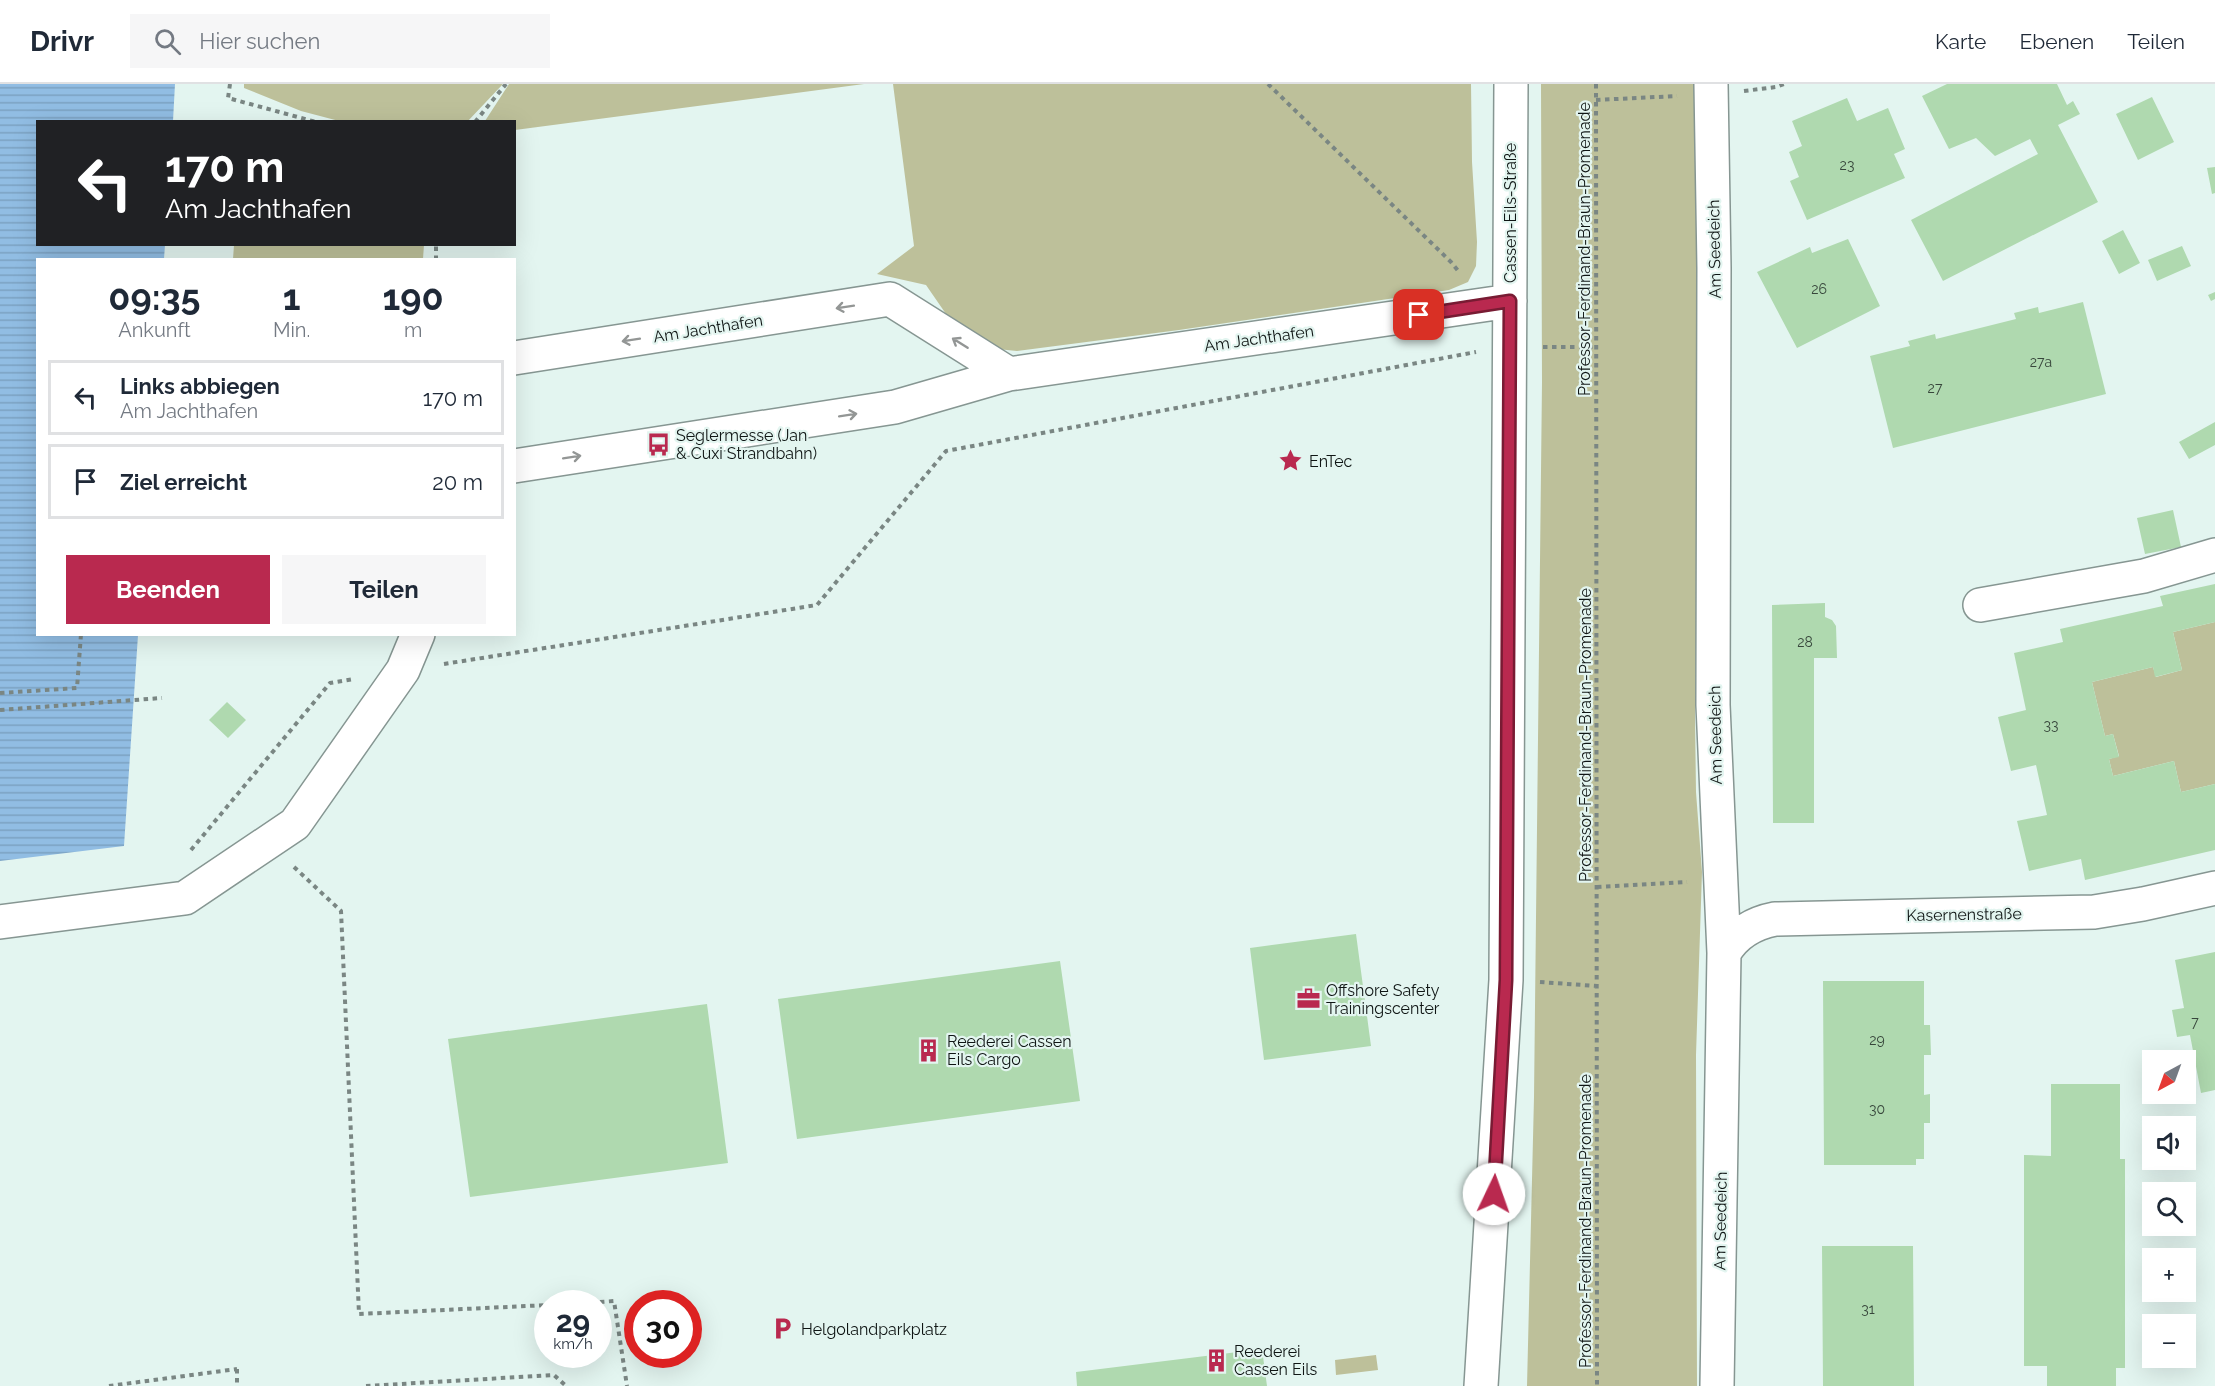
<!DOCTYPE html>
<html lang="de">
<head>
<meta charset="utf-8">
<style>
  body { margin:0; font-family:Raleway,sans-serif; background:#f6f6f7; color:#1f2937; height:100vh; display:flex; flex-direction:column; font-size:22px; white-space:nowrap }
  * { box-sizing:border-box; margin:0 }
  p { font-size:20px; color:#747a83 }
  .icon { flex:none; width:33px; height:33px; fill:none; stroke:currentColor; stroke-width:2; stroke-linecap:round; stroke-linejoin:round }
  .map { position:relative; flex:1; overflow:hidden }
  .side { position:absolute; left:36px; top:174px; width:480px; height:378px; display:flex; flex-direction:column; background:#fff; border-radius:0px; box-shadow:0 6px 24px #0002 }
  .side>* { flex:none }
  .hud { position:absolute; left:36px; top:36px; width:480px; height:126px; border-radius:0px; box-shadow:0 6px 24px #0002; background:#202124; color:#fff; overflow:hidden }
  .needle { width:39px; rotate:221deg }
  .fabs { position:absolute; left:2142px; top:966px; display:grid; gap:12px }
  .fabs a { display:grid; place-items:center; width:54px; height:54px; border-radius:0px; background:#fff; box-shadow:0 6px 24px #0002; font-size:30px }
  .speed { position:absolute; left:534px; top:1206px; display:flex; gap:12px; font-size:30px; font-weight:700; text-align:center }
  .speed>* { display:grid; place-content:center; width:78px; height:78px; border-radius:50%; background:#fff; box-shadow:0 6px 24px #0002; line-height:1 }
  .speed small { font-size:15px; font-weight:400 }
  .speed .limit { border:9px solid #d22; background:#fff; color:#111 }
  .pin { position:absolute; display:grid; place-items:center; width:51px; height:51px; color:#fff; margin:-26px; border-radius:12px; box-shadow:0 3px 9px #0006 }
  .me { position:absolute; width:66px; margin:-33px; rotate:3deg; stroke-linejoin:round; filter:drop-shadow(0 0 4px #0008) }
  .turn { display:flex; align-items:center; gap:21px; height:126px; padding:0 30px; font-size:27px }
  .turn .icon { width:78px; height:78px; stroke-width:2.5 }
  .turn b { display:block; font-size:42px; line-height:51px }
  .eta { display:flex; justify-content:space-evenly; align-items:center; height:102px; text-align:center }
  .eta b { font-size:36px; font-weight:700; line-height:42px }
  .button { display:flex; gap:12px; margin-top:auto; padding:12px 30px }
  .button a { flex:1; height:69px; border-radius:0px; background:#b9294f; color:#fff; font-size:24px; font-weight:700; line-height:69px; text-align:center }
  .button a+a { background:#f6f6f7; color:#1f2937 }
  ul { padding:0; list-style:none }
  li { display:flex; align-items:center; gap:18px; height:75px; margin:0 12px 9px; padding:0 18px; border:3px solid #e0e1e3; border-radius:0px }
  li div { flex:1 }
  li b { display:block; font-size:22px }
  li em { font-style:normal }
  header { display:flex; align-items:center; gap:36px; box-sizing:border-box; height:84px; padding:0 30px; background:#fff; border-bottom:2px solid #e0e1e3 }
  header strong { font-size:28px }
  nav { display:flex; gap:33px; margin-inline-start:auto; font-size:21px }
  .search { width:420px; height:54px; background:#f6f6f7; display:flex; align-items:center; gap:15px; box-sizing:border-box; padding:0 21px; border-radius:0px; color:#747a83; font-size:22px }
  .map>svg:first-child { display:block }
</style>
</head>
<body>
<header>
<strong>Drivr</strong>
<div class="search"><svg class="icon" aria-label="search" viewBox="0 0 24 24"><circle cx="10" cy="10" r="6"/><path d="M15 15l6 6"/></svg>Hier suchen</div>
<nav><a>Karte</a><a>Ebenen</a><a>Teilen</a></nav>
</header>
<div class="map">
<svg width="2215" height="1302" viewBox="0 0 2215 1302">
  <defs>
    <pattern id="water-rules" width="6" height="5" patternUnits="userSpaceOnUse" patternTransform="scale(1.5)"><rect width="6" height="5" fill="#91bde3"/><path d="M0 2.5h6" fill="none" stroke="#7ca2c2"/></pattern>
  </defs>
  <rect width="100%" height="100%" fill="#e3f5f0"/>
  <path fill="#bdc09a" d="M 244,0 L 503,0 L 467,38 L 339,37 L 301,27 L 244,4 Z
    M 509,0 L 864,0 L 515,46 L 514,38 L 485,37 Z
    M 893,0 L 1471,0 L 1472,78 L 1477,158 L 1476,182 L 1468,198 L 1449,206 L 1179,246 L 1017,267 L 987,264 L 955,243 L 926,201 L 877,190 L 914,162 Z
    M 1541,0 L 1697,0 L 1700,253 L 1695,632 L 1696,708 L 1702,788 L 1696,971 L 1697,1302 L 1527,1302 L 1534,1013 L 1542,298 Z
    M 234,161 L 234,160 L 424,161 L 423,175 L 233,175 Z
    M 2215,538 L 2215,700 L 2181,708 L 2174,677 L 2113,692 L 2109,675 L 2119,672 L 2113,650 L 2105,652 L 2092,598 L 2153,583 L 2156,593 L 2182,586 L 2173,548 Z
    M 1376,1271 L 1378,1286 L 1336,1291 L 1335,1276 Z"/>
  <path fill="url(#water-rules)" d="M 0,0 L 175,0 L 173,37 L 38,38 L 38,160 L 165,161 L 164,175 L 38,176 L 38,550 L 138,551 L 124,762 L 0,777 Z"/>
  <path fill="#afd9af" d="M 1947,0 L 2057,0 L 2067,21 L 2073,17 L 2080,30 L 2058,41 L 2098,118 L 1943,197 L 1911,136 L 2038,70 L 2030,55 L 1995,72 L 1976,54 L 1949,65 L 1922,12 Z
    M 2152,13 L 2174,58 L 2138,76 L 2116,30 Z
    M 1847,14 L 1857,37 L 1888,24 L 1905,65 L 1894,70 L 1905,94 L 1807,136 L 1790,97 L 1799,93 L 1789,68 L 1802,62 L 1792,37 Z
    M 2215,83 L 2215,109 L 2212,110 L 2207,84 Z
    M 2123,146 L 2140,179 L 2119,190 L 2102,157 Z
    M 1848,155 L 1880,222 L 1797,264 L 1757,188 L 1810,163 L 1812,169 Z
    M 2182,162 L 2191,182 L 2157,197 L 2148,176 Z
    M 2215,208 L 2215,215 L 2211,217 L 2208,211 Z
    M 2083,218 L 2106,310 L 1893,364 L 1870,272 L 1910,262 L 1908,257 L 1935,250 L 1936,255 L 2016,235 L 2014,229 L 2038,223 L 2039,229 Z
    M 2215,338 L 2215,361 L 2189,375 L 2179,358 Z
    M 2173,426 L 2181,463 L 2145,470 L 2137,434 Z
    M 2215,500 L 2215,538 L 2173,548 L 2182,586 L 2155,593 L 2153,583 L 2092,598 L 2105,652 L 2113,650 L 2119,673 L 2109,675 L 2113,692 L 2174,677 L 2181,708 L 2215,700 L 2215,766 L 2085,796 L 2081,775 L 2029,787 L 2017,737 L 2047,731 L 2036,681 L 2011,687 L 1998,633 L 2026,626 L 2014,569 L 2063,558 L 2060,545 L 2163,522 L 2160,512 Z
    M 1825,519 L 1825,533 L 1832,536 L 1836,542 L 1837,574 L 1814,574 L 1814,739 L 1773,739 L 1772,521 Z
    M 227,618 L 246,636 L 228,654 L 209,636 Z
    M 1356,850 L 1371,962 L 1264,976 L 1250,864 Z
    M 2215,868 L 2215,1006 L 2201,1009 L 2190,951 L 2177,953 L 2172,926 L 2184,924 L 2175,876 Z
    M 1060,877 L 1080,1017 L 797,1055 L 778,915 Z
    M 1823,897 L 1924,897 L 1924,941 L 1930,941 L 1931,971 L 1924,971 L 1924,1011 L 1930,1010 L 1930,1039 L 1924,1039 L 1924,1075 L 1916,1075 L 1916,1081 L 1824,1081 Z
    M 707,920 L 728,1079 L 470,1113 L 448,955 Z
    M 2051,1000 L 2120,1000 L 2120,1075 L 2125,1075 L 2125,1284 L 2116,1284 L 2116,1302 L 2047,1302 L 2047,1282 L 2024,1282 L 2024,1071 L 2051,1072 Z
    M 1822,1162 L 1913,1162 L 1914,1302 L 1823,1302 Z
    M 1262,1265 L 1267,1302 L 1077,1302 L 1076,1288 Z"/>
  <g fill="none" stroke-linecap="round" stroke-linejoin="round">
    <defs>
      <path id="minor" d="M 1711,0 L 1714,184 L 1713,621 L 1724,869 L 1717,1302
        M 514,274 L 890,215 L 1009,290
        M 514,382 L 895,323 L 1009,290 L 1510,217
        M 1980,521 L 2144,492 L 2215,471
        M 0,838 L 185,814 L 295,740 L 403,586 L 418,550
        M 1724,869 C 1735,850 1754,839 1775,835 L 2094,828 L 2143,820 L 2215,804
        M 1481,1302 L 1506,896 L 1511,0"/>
    </defs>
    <use href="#minor" stroke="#869692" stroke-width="36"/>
    <path stroke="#7a8683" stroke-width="4" stroke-dasharray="4.5 4.5" stroke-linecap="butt" d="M 230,0 L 228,14 L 316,38
      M 1268,0 L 1451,178 L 1460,189
      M 1596,0 L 1597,1302
      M 1744,7 L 1776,3 L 1784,0
      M 1596,16 L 1677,12
      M 475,38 L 506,0
      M 436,176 L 436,160
      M 1543,263 L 1596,263
      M 444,580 L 817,521 L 946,367 L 1476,268
      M 0,609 L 77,604 L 81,550
      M 0,626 L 162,614
      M 191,766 L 330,599 L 354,595
      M 294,783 L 341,827 L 359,1230 L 548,1221
      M 1597,803 L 1687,798
      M 1540,898 L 1597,902
      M 573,1220 L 614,1217 L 627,1302
      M 237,1285 L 237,1302
      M 109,1302 L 237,1285
      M 366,1302 L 554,1291 L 566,1302"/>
    <use href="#minor" stroke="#fff" stroke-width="33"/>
  </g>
  <defs><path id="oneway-shaft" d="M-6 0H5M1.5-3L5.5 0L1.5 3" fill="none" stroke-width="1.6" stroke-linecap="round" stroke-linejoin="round" transform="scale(1.5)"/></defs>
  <g stroke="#939695">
    <use href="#oneway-shaft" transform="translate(845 223) rotate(171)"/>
    <use href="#oneway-shaft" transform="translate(631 256) rotate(171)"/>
    <use href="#oneway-shaft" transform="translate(960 259) rotate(-148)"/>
    <use href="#oneway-shaft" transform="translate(848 331) rotate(-9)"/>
    <use href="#oneway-shaft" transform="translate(572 373) rotate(-9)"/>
  </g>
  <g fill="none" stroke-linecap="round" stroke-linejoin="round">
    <defs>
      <path id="route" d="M 1419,231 L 1510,217 L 1506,896 L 1494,1110"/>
    </defs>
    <use href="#route" stroke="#781b33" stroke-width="15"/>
    <use href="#route" stroke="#b9294f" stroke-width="10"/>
  </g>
  <defs>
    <symbol id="bus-bare" viewBox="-9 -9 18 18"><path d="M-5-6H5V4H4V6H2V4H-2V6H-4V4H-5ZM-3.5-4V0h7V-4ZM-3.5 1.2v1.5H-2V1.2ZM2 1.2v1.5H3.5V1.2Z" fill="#b9294f" stroke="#e3f5f0" stroke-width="2.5" paint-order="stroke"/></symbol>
    <symbol id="sight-bare" viewBox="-9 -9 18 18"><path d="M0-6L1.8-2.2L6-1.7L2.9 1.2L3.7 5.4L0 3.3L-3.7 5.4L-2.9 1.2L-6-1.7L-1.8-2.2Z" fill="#b9294f" stroke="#e3f5f0" stroke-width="2.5" paint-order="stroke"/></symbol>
    <symbol id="office-bare" viewBox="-9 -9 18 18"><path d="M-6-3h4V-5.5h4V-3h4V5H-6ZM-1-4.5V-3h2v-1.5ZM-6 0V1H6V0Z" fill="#b9294f" stroke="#e3f5f0" stroke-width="2.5" paint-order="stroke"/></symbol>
    <symbol id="building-bare" viewBox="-9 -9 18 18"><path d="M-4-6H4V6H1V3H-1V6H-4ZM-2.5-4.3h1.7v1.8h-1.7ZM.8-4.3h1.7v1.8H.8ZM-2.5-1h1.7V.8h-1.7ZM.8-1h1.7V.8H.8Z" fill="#b9294f" stroke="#e3f5f0" stroke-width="2.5" paint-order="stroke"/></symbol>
    <symbol id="parking-bare" viewBox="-9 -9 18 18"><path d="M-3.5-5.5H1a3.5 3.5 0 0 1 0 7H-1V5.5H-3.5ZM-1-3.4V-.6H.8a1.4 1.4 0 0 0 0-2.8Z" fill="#b9294f" stroke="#e3f5f0" stroke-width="2.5" paint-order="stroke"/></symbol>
  </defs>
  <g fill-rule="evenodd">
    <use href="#bus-bare" x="642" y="344" width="33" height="33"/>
    <use href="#sight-bare" x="1274" y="360" width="33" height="33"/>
    <use href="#office-bare" x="1292" y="898" width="33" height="33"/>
    <use href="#building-bare" x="912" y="950" width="33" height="33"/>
    <use href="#parking-bare" x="766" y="1228" width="33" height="33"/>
    <use href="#building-bare" x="1200" y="1260" width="33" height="33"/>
  </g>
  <g text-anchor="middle" stroke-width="4.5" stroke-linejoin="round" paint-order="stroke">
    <g font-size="14" fill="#37463b">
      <text x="1847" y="86">23</text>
      <text x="1819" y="210">26</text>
      <text x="2041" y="283">27a</text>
      <text x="1935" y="309">27</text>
      <text x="1805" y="563">28</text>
      <text x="2051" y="646">33</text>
      <text x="2195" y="943">7</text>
      <text x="1877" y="961">29</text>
      <text x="1877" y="1030">30</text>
      <text x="1868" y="1230">31</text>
    </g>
    <g font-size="16" fill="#0f1514" stroke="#e3f5f0">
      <text transform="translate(1510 129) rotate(-90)" y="6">Cassen-Eils-Straße</text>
      <text transform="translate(1584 165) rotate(-90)" y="6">Professor-Ferdinand-Braun-Promenade</text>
      <text transform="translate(1714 165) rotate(-91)" y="6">Am Seedeich</text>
      <text transform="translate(708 244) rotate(-9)" y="6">Am Jachthafen</text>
      <text transform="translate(1259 254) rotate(-8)" y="6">Am Jachthafen</text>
      <text transform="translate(1585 651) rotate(-90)" y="6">Professor-Ferdinand-Braun-Promenade</text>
      <text transform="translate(1715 651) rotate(-91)" y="6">Am Seedeich</text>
      <text transform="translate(1964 830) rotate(-1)" y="6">Kasernenstraße</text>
      <text transform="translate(1585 1137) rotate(-90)" y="6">Professor-Ferdinand-Braun-Promenade</text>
      <text transform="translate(1720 1137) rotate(-89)" y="6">Am Seedeich</text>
    </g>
    <g font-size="16" fill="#0f1514" stroke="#e3f5f0" text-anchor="start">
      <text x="676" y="357">Seglermesse (Jan<tspan x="676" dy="18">&amp; Cuxi Strandbahn)</tspan></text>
      <text x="1309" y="383">EnTec</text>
      <text x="1326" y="912">Offshore Safety<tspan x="1326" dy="18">Trainingscenter</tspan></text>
      <text x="947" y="963">Reederei Cassen<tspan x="947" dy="18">Eils Cargo</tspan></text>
      <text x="801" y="1251">Helgolandparkplatz</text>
      <text x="1234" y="1273">Reederei<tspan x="1234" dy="18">Cassen Eils</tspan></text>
    </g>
  </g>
</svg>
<div class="fabs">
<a><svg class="needle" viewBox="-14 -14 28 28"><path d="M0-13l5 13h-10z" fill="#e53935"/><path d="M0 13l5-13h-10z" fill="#747a83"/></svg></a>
<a><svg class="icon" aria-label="sound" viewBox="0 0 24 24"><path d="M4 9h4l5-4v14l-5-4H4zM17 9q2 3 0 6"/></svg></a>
<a><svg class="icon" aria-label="search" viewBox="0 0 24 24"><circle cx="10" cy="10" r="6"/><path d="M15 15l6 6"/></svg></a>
<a>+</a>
<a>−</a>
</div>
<div class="speed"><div>29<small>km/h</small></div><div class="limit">30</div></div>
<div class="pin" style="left:1419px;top:231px;background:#d93025"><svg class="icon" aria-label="arrive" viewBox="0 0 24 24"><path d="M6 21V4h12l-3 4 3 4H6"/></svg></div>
<svg class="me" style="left:1494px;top:1110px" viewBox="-20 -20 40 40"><circle r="19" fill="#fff"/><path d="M0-13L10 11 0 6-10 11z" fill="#b9294f"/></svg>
<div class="hud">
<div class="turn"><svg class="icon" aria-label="left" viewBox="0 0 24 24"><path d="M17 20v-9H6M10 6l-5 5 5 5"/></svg><div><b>170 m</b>Am Jachthafen</div></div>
</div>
<section class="side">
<div class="eta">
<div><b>09:35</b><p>Ankunft</p></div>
<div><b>1</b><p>Min.</p></div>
<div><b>190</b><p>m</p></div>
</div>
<ul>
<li><svg class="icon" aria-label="left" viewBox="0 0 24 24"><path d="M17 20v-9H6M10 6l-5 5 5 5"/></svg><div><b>Links abbiegen</b><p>Am Jachthafen</p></div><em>170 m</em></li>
<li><svg class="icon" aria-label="arrive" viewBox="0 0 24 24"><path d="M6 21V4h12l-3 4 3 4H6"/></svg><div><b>Ziel erreicht</b></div><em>20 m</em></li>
</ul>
<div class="button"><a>Beenden</a><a>Teilen</a></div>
</section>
</div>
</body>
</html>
